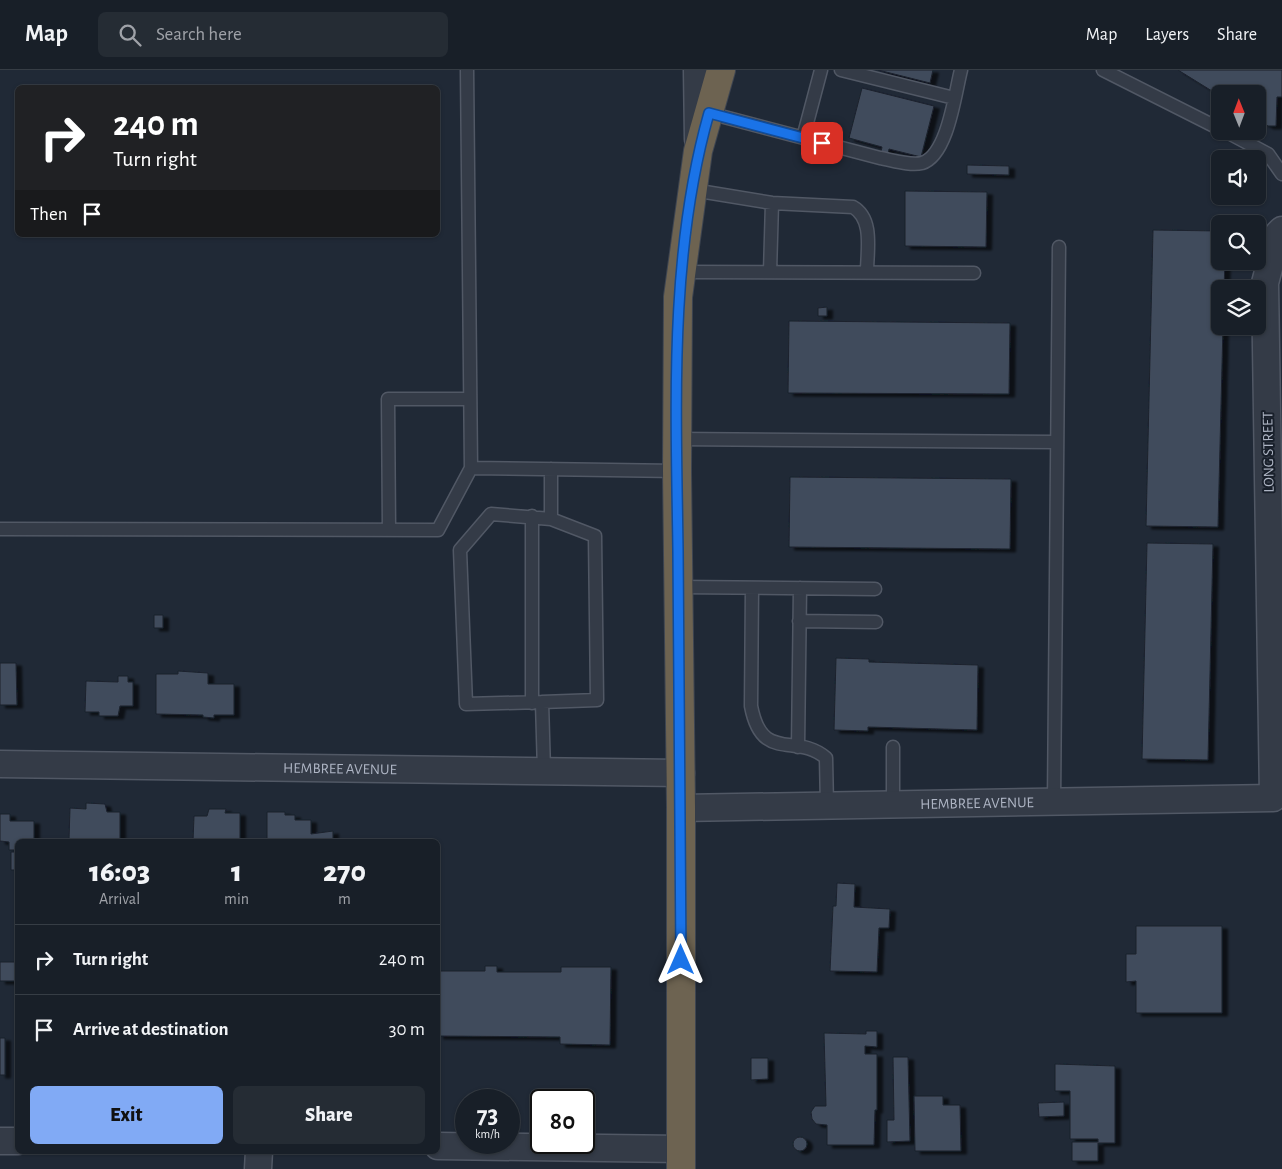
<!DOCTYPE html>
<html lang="en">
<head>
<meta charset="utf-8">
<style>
  body { margin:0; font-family:"Alegreya Sans",sans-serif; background:#252c34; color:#f1f3f6; height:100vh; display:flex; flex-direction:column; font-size:19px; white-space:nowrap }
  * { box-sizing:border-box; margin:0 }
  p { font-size:16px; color:#9fa2a8 }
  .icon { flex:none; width:28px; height:28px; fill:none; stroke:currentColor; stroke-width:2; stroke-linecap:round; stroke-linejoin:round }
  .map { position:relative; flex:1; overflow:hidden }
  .side { position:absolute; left:15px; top:769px; width:425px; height:315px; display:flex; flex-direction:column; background:#181f28; border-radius:8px; box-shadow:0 1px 4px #0004,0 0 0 1px #363d45 }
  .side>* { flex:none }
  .top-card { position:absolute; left:15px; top:15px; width:425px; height:152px; border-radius:8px; box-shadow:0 1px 4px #0004,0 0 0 1px #363d45; background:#202124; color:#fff; overflow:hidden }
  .needle { width:32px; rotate:359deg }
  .controls { position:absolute; left:1211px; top:15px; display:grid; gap:10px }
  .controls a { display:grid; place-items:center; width:55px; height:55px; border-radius:8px; background:#181f28; box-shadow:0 1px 4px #0004,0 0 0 1px #363d45; font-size:25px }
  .speed { position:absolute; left:455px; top:1019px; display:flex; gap:10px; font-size:25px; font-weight:700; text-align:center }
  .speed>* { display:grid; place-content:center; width:65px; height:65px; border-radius:50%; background:#181f28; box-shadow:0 1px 4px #0004,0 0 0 1px #363d45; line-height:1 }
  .speed small { font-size:12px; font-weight:400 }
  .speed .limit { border:2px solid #111; border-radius:8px; background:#fff; color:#111 }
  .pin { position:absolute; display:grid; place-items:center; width:42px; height:42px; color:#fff; margin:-21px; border-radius:10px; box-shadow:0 2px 8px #0006 }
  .me { position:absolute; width:55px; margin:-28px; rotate:0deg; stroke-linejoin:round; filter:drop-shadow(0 0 4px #0008) }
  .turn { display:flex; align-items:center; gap:18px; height:105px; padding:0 15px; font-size:22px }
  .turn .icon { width:65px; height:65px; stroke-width:2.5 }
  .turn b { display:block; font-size:35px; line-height:42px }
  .then { display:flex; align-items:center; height:48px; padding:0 15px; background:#0003; gap:10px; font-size:19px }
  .eta { display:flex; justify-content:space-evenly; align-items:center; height:85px; text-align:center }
  .eta b { font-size:30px; font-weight:800; line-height:35px }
  .primary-button { display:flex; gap:10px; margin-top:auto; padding:10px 15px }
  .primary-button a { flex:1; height:58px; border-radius:8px; background:#81aaf5; color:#111; font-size:20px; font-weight:800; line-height:58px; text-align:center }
  .primary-button a+a { background:#252c34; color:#f1f3f6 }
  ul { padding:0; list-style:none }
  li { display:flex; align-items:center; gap:15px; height:70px; padding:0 15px; border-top:1px solid #363d45 }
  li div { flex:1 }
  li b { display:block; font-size:19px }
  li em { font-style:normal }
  header { display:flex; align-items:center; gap:30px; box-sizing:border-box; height:70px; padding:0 25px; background:#181f28; border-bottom:1px solid #363d45 }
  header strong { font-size:24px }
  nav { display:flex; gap:28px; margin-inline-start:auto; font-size:18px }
  .search { width:350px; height:45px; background:#252c34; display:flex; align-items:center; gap:12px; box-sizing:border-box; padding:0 18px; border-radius:8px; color:#9fa2a8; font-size:19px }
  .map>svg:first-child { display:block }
</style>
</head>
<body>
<header>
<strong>Map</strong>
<div class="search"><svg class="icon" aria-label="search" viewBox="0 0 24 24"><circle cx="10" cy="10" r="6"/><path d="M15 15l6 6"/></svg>Search here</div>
<nav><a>Map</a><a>Layers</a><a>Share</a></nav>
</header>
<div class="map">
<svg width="1282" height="1099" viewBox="0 0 1282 1099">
  <defs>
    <filter id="shadow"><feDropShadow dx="5.5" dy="3" stdDeviation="1" flood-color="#0009"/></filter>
  </defs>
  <rect width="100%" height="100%" fill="#202936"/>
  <path fill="#414b5b" stroke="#1b222d" filter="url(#shadow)" d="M 878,0 L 933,0 L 930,13 Z
    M 1178,0 L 1282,0 L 1282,27 L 1277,27 L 1276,56 L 1268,56 L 1258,50 L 1258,24 L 1220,24 L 1220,26 Z
    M 862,18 L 934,36 L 921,87 L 889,79 L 888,84 L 881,82 L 882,77 L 849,68 Z
    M 967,95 L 1009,96 L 1009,105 L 967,104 Z
    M 905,121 L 987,122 L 986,177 L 905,176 Z
    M 1153,160 L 1220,161 L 1220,191 L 1225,191 L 1224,219 L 1220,219 L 1220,256 L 1223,256 L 1218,457 L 1146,456 Z
    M 827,237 L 827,246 L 818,246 L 818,238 Z
    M 789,251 L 1010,253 L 1009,324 L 788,323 Z
    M 790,407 L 1011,409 L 1010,479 L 789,477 Z
    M 1147,473 L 1213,474 L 1208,690 L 1142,689 Z
    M 154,545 L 163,545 L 163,558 L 154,558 Z
    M 836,588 L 869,589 L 869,592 L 978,595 L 977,660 L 868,657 L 868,661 L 834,660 Z
    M 0,593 L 16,593 L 17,635 L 0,635 Z
    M 178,601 L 208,603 L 208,614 L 234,614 L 234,645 L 214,645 L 214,648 L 203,647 L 203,645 L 156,644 L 156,604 L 178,604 Z
    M 118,606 L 128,606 L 128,612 L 133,612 L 133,636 L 120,636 L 118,646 L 99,646 L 99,642 L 85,642 L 86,611 L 118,612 Z
    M 86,733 L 105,734 L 107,742 L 120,742 L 120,771 L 69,769 L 70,738 L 86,739 Z
    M 209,739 L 226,739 L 225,743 L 240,743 L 240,771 L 193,771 L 194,746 L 207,746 Z
    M 267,742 L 285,742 L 285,745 L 295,745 L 295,750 L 311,750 L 311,764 L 333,761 L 333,771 L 267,771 Z
    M 0,744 L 10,744 L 10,751 L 34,751 L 34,771 L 18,771 L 18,780 L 9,780 L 9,772 L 0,771 Z
    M 11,782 L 18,782 L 18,800 L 11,800 Z
    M 837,813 L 855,814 L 854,837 L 890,839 L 889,858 L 879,858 L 877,902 L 830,901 L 833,836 L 836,836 Z
    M 1136,856 L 1222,856 L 1222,943 L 1136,943 L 1136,911 L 1126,912 L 1126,884 L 1136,884 Z
    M 0,892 L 18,892 L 18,911 L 0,911 Z
    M 485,896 L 497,896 L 497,902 L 561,902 L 561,897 L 611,897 L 610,975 L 560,974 L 560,967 L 438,966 L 438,901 L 485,901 Z
    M 866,961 L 877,961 L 877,977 L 865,976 L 865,984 L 877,984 L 877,1040 L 875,1040 L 874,1075 L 827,1075 L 827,1055 L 816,1054 L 812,1049 L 811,1042 L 815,1036 L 826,1036 L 824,963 L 866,964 Z
    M 0,968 L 5,968 L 5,1005 L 0,1005 Z
    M 893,987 L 908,987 L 910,1071 L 887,1072 L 887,1050 L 894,1050 Z
    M 751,988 L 768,988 L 768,1009 L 751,1010 Z
    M 1055,994 L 1115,996 L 1115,1073 L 1098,1073 L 1098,1091 L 1072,1091 L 1072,1072 L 1098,1072 L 1098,1069 L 1070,1069 L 1070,1021 L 1055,1021 Z
    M 914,1026 L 943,1026 L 943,1035 L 960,1035 L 961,1081 L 915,1081 Z
    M 1064,1032 L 1064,1046 L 1039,1047 L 1038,1033 Z
    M793 1074a7 7 0 1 1 14 0a7 7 0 1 1-14 0Z"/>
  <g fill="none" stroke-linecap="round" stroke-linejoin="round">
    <defs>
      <path id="lane" d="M 841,0 L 954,28
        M 1103,0 L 1220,59
        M 709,43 L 880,88 C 892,90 910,96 922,93 C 948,85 955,23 961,0
        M 1225,61 L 1268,84 L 1282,104
        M 803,68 L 821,0
        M 693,120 L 772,133 L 853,137 C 874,149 867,181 867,202
        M 681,202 L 974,203
        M 770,202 L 772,133
        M 677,369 L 1056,372
        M 471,398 L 677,401
        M 532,446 L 532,633
        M 0,459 L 438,460 L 471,398 L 467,0
        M 389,460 L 388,329 L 470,329
        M 678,517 L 875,519
        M 752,518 L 751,636 C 762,694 796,662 826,688 L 827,736
        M 799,551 L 876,552
        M 542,632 L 597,630 L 595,466 L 551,449
        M 798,677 L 800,518
        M 893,677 L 893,735
        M 544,701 L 542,632 L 466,634 L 460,480 L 491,444 L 551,449 L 551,399
        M 1054,731 L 1059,177"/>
      <g id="street">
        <path d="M 697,0 L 698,69"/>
        <path id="s1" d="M 0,694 L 681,703"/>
        <path id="s2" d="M 681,738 L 1273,728 L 1265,213 L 1278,164 L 1282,160"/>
        <path d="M 0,1071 L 18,1071"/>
        <path d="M 438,1076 L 681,1079"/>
        <path d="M 258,1099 L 259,1081"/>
      </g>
      <path id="highway" d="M 681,1099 L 681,738 L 677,401 L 678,227 L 698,81 L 721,0"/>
    </defs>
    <use href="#lane" stroke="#515865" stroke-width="15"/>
    <use href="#street" stroke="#515865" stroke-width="29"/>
    <use href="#highway" stroke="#3e4551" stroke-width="30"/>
    <use href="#lane" stroke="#343b47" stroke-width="12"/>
    <use href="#street" stroke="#343b47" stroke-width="26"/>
    <use href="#highway" stroke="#6d6351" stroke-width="28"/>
  </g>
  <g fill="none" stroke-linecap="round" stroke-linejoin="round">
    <defs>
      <path id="route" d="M 681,890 C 680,753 679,617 678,480 C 676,335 669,184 709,43 L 822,73"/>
    </defs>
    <use href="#route" stroke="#114b97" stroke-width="12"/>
    <use href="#route" stroke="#1a73e8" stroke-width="9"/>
  </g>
  <g text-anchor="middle" stroke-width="4" stroke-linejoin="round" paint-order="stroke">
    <g font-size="15" fill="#aeb5c4" stroke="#19202b">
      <text transform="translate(1268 382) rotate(-91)" y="5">LONG STREET</text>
      <text dy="5" stroke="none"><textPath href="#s1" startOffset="340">HEMBREE AVENUE</textPath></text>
      <text dy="5" stroke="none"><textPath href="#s2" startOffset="296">HEMBREE AVENUE</textPath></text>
    </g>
  </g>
</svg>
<div class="controls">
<a><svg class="needle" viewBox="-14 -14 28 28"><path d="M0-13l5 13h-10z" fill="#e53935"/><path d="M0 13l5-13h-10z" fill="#9fa2a8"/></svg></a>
<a><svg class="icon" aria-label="sound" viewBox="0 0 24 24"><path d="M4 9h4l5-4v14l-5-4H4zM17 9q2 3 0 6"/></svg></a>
<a><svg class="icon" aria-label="search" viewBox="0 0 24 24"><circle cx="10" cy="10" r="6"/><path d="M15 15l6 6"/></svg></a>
<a><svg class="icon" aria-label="layers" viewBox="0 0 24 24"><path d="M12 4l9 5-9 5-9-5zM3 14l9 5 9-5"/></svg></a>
</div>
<div class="speed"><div>73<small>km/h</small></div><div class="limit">80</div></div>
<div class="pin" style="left:822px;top:73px;background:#d93025"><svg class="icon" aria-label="arrive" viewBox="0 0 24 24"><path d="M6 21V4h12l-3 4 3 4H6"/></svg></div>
<svg class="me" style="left:681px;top:890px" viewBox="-20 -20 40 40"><path d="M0-17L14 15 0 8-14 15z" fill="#1a73e8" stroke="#fff" stroke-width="4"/></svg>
<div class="top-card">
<div class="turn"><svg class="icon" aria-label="right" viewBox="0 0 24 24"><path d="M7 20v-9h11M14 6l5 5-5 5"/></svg><div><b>240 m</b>Turn right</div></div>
<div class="then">Then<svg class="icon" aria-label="arrive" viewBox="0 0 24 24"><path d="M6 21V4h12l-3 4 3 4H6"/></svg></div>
</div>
<section class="side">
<div class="eta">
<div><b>16:03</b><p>Arrival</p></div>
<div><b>1</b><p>min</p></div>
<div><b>270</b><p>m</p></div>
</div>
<ul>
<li><svg class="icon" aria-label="right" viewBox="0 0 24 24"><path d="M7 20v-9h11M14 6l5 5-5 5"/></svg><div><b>Turn right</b></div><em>240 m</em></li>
<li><svg class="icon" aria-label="arrive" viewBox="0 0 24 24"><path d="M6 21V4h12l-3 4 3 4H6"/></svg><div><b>Arrive at destination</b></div><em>30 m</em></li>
</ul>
<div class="primary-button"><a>Exit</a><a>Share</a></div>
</section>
</div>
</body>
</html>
